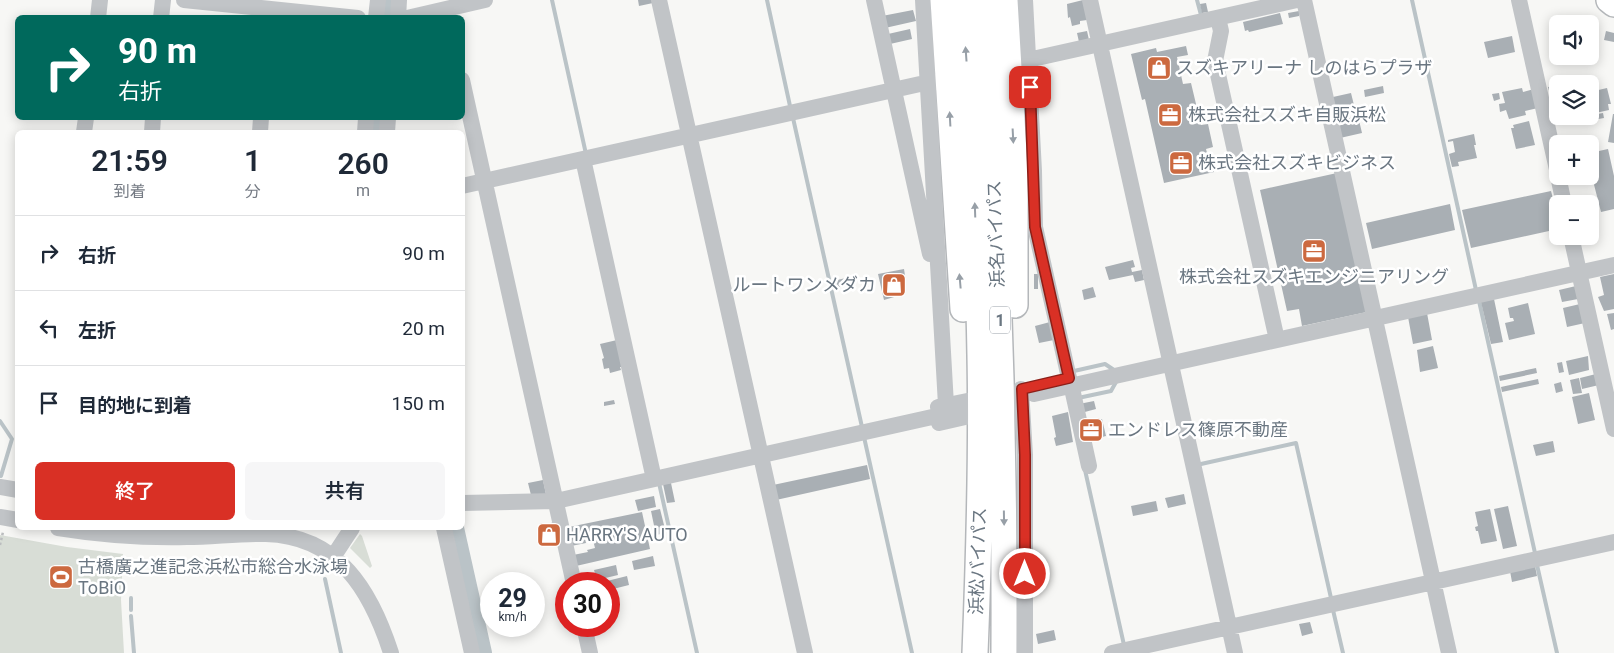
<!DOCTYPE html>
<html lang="ja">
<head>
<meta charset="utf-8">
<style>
  body { margin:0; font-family:Roboto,"Noto Sans JP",sans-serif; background:#f6f6f7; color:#1f2937; height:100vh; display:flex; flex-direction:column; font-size:19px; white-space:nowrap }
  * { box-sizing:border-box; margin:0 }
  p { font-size:16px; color:#747a83 }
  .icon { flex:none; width:28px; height:28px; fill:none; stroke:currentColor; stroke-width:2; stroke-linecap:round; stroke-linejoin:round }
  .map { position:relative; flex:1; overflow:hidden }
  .side { position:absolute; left:15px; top:130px; width:450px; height:400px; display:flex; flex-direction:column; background:#fff; border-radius:8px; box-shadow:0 2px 12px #0003 }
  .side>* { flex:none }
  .top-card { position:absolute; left:15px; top:15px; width:450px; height:105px; border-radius:8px; box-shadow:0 2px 12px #0003; background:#00695c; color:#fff; overflow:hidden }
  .buttons { position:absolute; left:1549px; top:15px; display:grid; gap:10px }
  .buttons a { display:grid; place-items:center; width:50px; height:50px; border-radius:8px; background:#fff; box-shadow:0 2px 12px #0003; font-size:25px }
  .speed { position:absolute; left:480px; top:572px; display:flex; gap:10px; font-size:25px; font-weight:700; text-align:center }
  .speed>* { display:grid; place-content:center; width:65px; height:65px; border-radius:50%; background:#fff; box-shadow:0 2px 12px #0003; line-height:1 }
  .speed small { font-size:12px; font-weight:400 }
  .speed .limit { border:8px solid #d22; background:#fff; color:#111 }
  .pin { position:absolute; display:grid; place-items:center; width:42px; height:42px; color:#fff; margin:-21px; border-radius:10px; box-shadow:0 2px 8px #0006 }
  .me { position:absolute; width:55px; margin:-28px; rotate:0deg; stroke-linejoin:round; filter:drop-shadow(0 0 4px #0008) }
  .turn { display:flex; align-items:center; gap:18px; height:105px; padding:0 20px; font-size:22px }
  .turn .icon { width:65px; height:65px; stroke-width:2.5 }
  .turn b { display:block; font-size:35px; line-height:42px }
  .eta { display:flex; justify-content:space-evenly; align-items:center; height:85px; text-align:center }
  .eta b { font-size:30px; font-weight:600; line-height:35px }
  .cta { display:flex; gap:10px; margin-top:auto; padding:10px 20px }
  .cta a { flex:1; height:58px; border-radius:8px; background:#d93025; color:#fff; font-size:20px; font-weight:600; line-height:58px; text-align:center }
  .cta a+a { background:#f6f6f7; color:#1f2937 }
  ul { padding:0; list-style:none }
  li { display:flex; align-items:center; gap:15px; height:75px; padding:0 20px; border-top:1px solid #e0e1e3 }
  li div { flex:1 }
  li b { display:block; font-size:19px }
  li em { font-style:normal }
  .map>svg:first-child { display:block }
</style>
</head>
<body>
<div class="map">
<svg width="1614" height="653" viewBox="0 0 1614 653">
  <rect width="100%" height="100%" fill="#f7f7f5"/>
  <path fill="#d8ddd6" d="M 360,534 L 362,536 L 372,566 L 370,568 L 350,548 Z
    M 0,535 L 67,547 L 123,554 L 121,600 L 124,653 L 0,653 Z"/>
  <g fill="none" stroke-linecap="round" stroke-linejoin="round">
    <path stroke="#bac3c7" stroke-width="4" d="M 552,0 L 586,154
      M 767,0 L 790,106
      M 1197,0 L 1201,15
      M 1412,0 L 1476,290
      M 793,118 L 862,427
      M 1479,301 L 1535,553
      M 1074,371 L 1105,364 L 1114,370
      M 1078,398 L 1111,391 L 1116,382
      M 0,421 L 12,439 L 1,476
      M 864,437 L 912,653
      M 1201,464 L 1296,443 L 1331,598
      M 1085,470 L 1124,645
      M 659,483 L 697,653
      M 1537,565 L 1557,653
      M 325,579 L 341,653
      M 131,598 L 131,610
      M 1333,610 L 1343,653
      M 131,616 L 134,653"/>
    <path stroke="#bac3c7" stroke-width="24" d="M 387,18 L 389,0
      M 376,132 L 377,118
      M 452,528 L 480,653"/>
  </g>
  <path fill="#a9afb4" d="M 638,0 L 652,0 L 653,3 L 639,6 Z
    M 1083,0 L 1087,20 L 1080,21 L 1080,24 L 1072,26 L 1070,17 L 1068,18 L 1067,4 Z
    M 1206,3 L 1208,12 L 1202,13 L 1200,4 Z
    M 913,10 L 916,21 L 885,28 L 882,16 Z
    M 1299,11 L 1299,16 L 1289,18 L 1288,13 Z
    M 1280,13 L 1283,24 L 1249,32 L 1248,30 L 1245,31 L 1243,22 Z
    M 910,29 L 912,39 L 890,44 L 888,34 Z
    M 1087,31 L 1089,40 L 1079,42 L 1077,33 Z
    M 1606,31 L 1614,33 L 1614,42 L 1604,40 Z
    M 1512,36 L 1515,52 L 1488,58 L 1484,42 Z
    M 1186,46 L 1188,55 L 1177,57 L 1183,84 L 1191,83 L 1201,125 L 1208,124 L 1213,147 L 1206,149 L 1208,157 L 1201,159 L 1202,166 L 1212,163 L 1214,172 L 1164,183 L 1145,99 L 1142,100 L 1131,54 L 1156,48 L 1157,52 Z
    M 1558,85 L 1558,97 L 1551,98 L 1548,87 Z
    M 1383,86 L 1384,93 L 1365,97 L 1364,90 Z
    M 1522,88 L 1523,92 L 1534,89 L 1538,108 L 1525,111 L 1526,115 L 1509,119 L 1506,110 L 1500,112 L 1499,104 L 1505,103 L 1502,92 Z
    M 1607,88 L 1611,104 L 1608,104 L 1609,110 L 1591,114 L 1590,105 L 1593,105 L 1590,92 Z
    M 1351,93 L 1354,105 L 1336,109 L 1333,97 Z
    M 1499,93 L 1500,99 L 1494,101 L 1492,94 Z
    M 1603,113 L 1604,118 L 1593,120 L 1592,115 Z
    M 1613,114 L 1614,114 L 1614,143 L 1608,142 Z
    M 1358,116 L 1362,133 L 1340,138 L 1336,121 Z
    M 1529,121 L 1535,145 L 1516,149 L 1511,128 L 1514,128 L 1513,125 Z
    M 1474,134 L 1476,145 L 1474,145 L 1477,158 L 1458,162 L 1459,166 L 1452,167 L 1449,154 L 1455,152 L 1453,141 L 1448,142 L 1448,140 Z
    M 1608,149 L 1614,176 L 1614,209 L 1601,212 L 1590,169 L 1590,153 Z
    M 1337,173 L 1367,312 L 1302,326 L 1299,309 L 1287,311 L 1260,190 Z
    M 1551,191 L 1558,218 L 1558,229 L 1471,248 L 1462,210 Z
    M 1450,204 L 1455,230 L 1372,249 L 1366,223 Z
    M 1133,260 L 1135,267 L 1131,268 L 1132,272 L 1142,270 L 1144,280 L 1135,282 L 1133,275 L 1109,280 L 1105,267 Z
    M 904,269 L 906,282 L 903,282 L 905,289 L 900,290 L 901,295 L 884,300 L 878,274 Z
    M 1034,274 L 1038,274 L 1038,289 L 1034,289 Z
    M 1614,274 L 1614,309 L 1604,311 L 1598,297 L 1604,295 L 1600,277 Z
    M 850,277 L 852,284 L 835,288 L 833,281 Z
    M 1576,286 L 1578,299 L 1562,302 L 1559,290 Z
    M 1093,287 L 1096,297 L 1084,300 L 1082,290 Z
    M 1494,299 L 1503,342 L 1491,344 L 1481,302 Z
    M 1528,303 L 1535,334 L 1509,340 L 1505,323 L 1514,321 L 1513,318 L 1510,318 L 1508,308 Z
    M 1580,304 L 1585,323 L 1567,327 L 1563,308 Z
    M 1427,313 L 1432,340 L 1413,344 L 1408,317 Z
    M 1614,313 L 1614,329 L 1611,330 L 1607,314 Z
    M 1050,322 L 1054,340 L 1039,343 L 1035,326 Z
    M 617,340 L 623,367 L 620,367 L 621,370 L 610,373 L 609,368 L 604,369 L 602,359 L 604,358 L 600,344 Z
    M 1433,346 L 1438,368 L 1420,372 L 1417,350 Z
    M 1588,356 L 1589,370 L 1569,375 L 1566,361 Z
    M 1562,362 L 1564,372 L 1559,373 L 1557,363 Z
    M 1536,368 L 1537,373 L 1500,381 L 1499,376 Z
    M 1596,374 L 1599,385 L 1582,389 L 1580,378 Z
    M 1579,378 L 1582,393 L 1573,394 L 1570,380 Z
    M 1538,379 L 1539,384 L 1502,392 L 1501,387 Z
    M 1561,382 L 1563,391 L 1556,393 L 1554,384 Z
    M 1589,393 L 1595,420 L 1578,424 L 1572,397 Z
    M 614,400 L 615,404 L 604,406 L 604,402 Z
    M 1094,401 L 1096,409 L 1081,413 L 1079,404 Z
    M 1068,412 L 1073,442 L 1056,446 L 1054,438 L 1056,437 L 1052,416 Z
    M 1102,419 L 1106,436 L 1090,440 L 1086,422 Z
    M 1553,441 L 1555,452 L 1536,456 L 1533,445 Z
    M 867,465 L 870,479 L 776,500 L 773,485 Z
    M 543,480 L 546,494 L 531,495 L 528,483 Z
    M 671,483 L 675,502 L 667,503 L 663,484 Z
    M 1184,494 L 1186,504 L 1168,508 L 1165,498 Z
    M 654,496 L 656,507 L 638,511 L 635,500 Z
    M 1156,501 L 1158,511 L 1133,516 L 1131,506 Z
    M 1508,506 L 1517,546 L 1503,549 L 1494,509 Z
    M 660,509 L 666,533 L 656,535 L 651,511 Z
    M 1490,509 L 1497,541 L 1481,544 L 1478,531 L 1476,531 L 1475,527 L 1478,526 L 1475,512 Z
    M 642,512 L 650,549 L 576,566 L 573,555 L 588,552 L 587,550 L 595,548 L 592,536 L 572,541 L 569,527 Z
    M 555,522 L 559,543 L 543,547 L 538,526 Z
    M 585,539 L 586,543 L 571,546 L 570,542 Z
    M 653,556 L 655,566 L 634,570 L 632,561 Z
    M 616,565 L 618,575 L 597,580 L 594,570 Z
    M 1535,566 L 1537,576 L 1512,582 L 1510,571 Z
    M 627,576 L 629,585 L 609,590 L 609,584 L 595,584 Z
    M 1310,622 L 1313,633 L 1302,636 L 1299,624 Z
    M 1054,630 L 1056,640 L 1038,644 L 1036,634 Z"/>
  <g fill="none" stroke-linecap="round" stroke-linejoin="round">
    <defs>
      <path id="highway" d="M 943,0 L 963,309
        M 963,0 C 970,118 978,236 980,355 C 982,454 979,554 975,653
        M 983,0 C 998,218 1005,435 1004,653
        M 1005,0 L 1015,171 L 1015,305
        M 1609,0 L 1614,4"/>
    </defs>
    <use href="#highway" stroke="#b4b7ba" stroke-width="28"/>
    <path stroke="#bbbdbf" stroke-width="2.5" stroke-dasharray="2.5 2.5" stroke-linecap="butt" d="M 0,545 L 3,532"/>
    <path stroke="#c1c4c7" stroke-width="16" d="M 184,0 L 358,18
      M 659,0 L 805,653
      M 874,0 L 930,254
      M 923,0 L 946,405
      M 1025,0 L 1034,171 L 1035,227 L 1069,378
      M 1090,0 L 1235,653
      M 1304,0 L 1449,653
      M 1519,0 L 1558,174
      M 98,18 L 100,0
      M 161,18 L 163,0
      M 376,18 L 378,0
      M 398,18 L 399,0
      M 407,18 L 485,0
      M 1218,18 L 1221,31 L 1215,61 L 1277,340
      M 1019,62 L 1297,0
      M 462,80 L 574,584
      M 84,132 L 86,118
      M 152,132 L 153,118
      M 260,132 L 261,118
      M 365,132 L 366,118
      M 387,132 L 388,118
      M 583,159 L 654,479
      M 1558,176 L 1564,204
      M 462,186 L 929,82 L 948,82
      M 1571,236 L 1614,429
      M 1021,389 L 1025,455 L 1025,653
      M 1073,393 L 1089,466
      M 1034,394 L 1614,265
      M 938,407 L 972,400
      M 939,423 L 974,415
      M 0,487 L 18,490
      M 462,503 L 556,501 L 950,413
      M 0,517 L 18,520
      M 58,528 C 101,535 143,538 187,537 C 213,537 240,533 266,534 C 339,536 371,591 391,653
      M 444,528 L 472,653
      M 333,557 L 352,528
      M 584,626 L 590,653
      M 1112,653 L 1614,542"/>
    <use href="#highway" stroke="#fff" stroke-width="25"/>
  </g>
  <defs><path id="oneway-solid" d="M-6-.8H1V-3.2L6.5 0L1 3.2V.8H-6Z" transform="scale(1.25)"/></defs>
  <g fill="#979fa7">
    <use href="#oneway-solid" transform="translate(966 54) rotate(-94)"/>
    <use href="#oneway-solid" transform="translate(950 119) rotate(-93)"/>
    <use href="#oneway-solid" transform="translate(1013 136) rotate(87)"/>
    <use href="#oneway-solid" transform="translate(975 210) rotate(-92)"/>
    <use href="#oneway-solid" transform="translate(960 281) rotate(-95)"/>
    <use href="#oneway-solid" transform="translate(1004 518) rotate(89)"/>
  </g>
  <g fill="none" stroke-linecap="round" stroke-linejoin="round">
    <defs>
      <path id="route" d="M 1025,574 L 1025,455 L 1022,389 L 1069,378 L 1035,227 L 1030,87"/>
    </defs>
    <use href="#route" stroke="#8d1f18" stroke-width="12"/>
    <use href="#route" stroke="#d93025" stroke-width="9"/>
  </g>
  <defs>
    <symbol id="shop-square" viewBox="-11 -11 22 22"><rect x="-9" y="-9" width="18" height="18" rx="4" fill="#cc693f" stroke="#fff"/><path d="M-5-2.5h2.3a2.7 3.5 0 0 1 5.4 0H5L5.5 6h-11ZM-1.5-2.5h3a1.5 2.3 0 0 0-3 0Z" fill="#fff"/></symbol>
    <symbol id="office-square" viewBox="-11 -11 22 22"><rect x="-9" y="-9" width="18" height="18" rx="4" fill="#cc693f" stroke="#fff"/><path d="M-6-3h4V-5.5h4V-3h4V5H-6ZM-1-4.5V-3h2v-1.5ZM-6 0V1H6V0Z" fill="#fff"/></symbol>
    <symbol id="stadium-square" viewBox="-11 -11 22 22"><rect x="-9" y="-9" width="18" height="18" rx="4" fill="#cc693f" stroke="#fff"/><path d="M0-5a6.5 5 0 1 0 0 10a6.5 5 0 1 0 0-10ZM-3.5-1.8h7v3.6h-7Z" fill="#fff"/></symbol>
  </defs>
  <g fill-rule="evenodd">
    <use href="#shop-square" x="1145" y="54" width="28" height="28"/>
    <use href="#office-square" x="1156" y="101" width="28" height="28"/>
    <use href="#office-square" x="1167" y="149" width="28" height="28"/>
    <use href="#office-square" x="1300" y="237" width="28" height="28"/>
    <use href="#shop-square" x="880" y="271" width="28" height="28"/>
    <use href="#office-square" x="1077" y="416" width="28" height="28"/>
    <use href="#shop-square" x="535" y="521" width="28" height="28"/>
    <use href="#stadium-square" x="47" y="563" width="28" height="28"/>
  </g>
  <g text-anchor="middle" stroke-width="5" stroke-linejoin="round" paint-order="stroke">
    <rect fill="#fff" stroke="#979fa7" stroke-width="1" x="990" y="306.5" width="20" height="27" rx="4"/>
    <g font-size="16" font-weight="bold" fill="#6a7681">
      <text x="1000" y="326">1</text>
    </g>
    <g font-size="18" fill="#6a7681" stroke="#fff" text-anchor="start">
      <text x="1176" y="74">スズキアリーナ しのはらプラザ</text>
      <text x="1188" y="121">株式会社スズキ自販浜松</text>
      <text x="1198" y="169">株式会社スズキビジネス</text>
      <text x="1314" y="283" text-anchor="middle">株式会社スズキエンジニアリング</text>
      <text x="876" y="291" text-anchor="end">ルートワンメダカ</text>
      <text x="1108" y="436">エンドレス篠原不動産</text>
      <text x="566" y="541">HARRY'S AUTO</text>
      <text x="78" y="573">古橋廣之進記念浜松市総合水泳場<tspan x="78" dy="21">ToBiO</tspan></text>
    </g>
    <g font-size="18" fill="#6a7681" stroke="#fff">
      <text transform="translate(996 234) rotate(-92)" y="6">浜名バイパス</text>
      <text transform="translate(978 561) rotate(-88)" y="6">浜松バイパス</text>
    </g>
  </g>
</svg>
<div class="buttons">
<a><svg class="icon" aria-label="sound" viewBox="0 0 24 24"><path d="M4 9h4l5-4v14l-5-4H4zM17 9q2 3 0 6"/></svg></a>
<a><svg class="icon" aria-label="layers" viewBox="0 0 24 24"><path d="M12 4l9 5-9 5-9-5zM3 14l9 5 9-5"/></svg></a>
<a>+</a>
<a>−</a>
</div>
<div class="speed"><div>29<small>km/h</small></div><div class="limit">30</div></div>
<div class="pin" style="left:1030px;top:87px;background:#d93025"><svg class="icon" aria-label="arrive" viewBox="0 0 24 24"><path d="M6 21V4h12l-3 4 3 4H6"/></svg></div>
<svg class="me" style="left:1025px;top:574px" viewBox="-20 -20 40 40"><circle r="17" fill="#d93025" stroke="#fff" stroke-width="3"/><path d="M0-11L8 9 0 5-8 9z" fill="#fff"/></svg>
<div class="top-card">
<div class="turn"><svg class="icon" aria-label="right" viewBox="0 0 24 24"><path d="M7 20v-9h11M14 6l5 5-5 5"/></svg><div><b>90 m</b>右折</div></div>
</div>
<section class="side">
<div class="eta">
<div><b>21:59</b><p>到着</p></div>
<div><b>1</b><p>分</p></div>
<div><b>260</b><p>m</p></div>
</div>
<ul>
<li><svg class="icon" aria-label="right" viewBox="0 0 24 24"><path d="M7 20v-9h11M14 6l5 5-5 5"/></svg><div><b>右折</b></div><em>90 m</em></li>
<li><svg class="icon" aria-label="left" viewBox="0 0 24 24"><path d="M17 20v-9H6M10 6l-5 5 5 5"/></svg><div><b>左折</b></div><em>20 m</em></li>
<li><svg class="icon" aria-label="arrive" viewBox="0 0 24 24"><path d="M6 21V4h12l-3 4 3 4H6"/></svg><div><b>目的地に到着</b></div><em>150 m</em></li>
</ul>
<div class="cta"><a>終了</a><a>共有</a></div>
</section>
</div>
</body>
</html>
